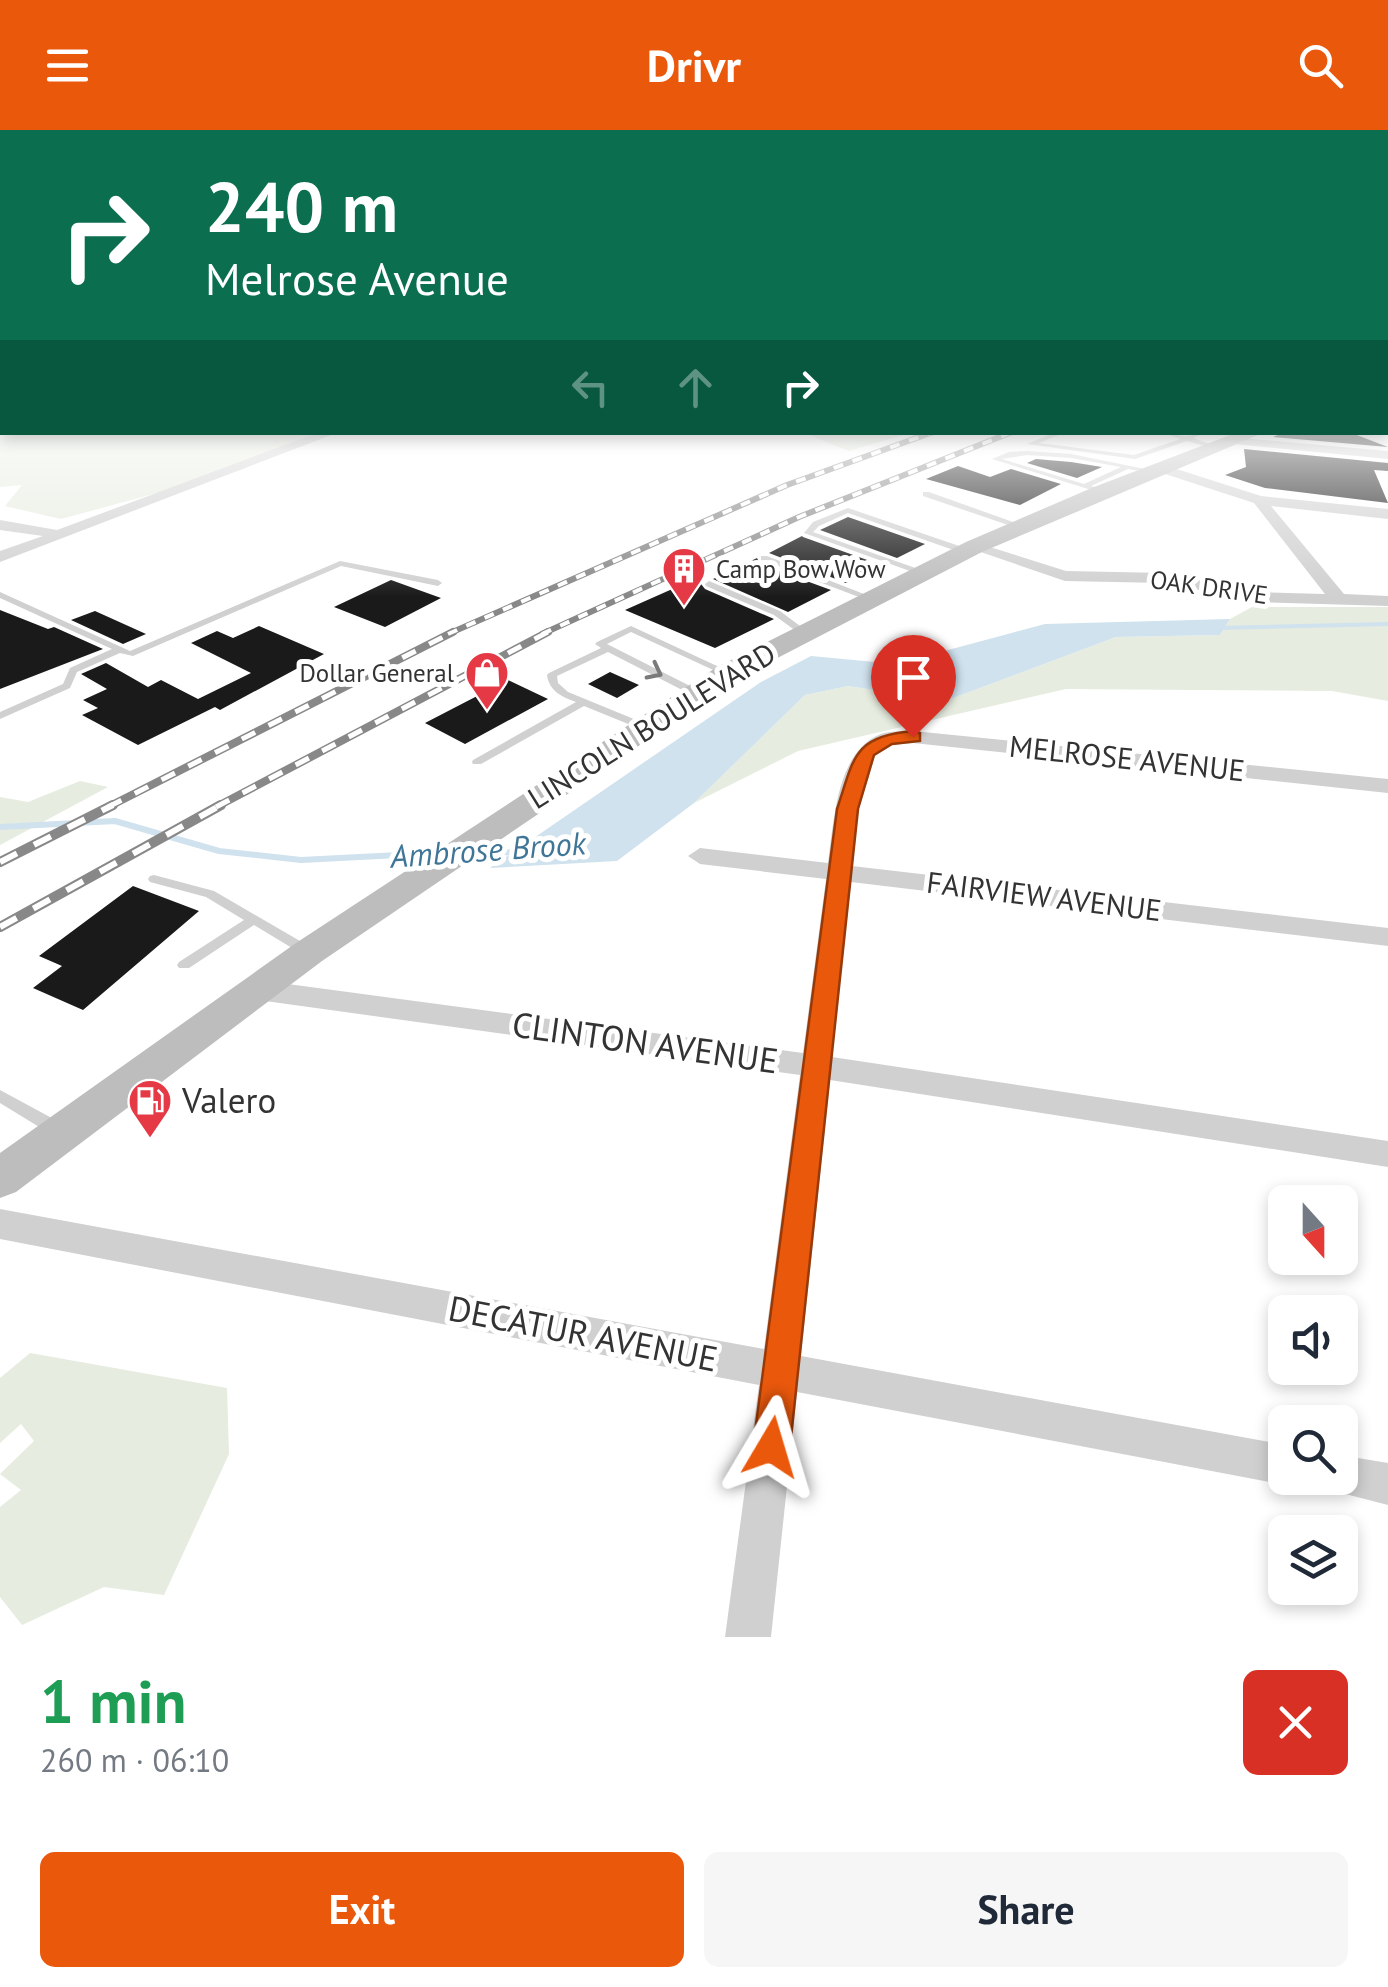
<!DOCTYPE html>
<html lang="en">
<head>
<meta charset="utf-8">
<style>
  body { margin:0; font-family:"PT Sans",sans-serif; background:#f6f6f7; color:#1f2937; height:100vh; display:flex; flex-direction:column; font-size:38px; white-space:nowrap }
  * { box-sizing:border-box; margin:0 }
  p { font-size:32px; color:#747a83 }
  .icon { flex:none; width:55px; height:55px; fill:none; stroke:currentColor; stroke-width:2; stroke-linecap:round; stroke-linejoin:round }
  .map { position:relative; height:1507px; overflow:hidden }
  .panel { display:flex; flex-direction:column; background:#fff; flex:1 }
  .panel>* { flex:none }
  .guide { position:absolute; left:0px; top:0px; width:1390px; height:305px; box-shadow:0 5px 15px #0003; background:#0b6e4f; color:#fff; overflow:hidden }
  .needle { width:65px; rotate:159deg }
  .tools { position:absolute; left:1268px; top:1055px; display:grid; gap:20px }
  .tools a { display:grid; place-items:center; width:90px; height:90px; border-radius:15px; background:#fff; box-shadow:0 5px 15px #0003; font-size:50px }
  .pin { position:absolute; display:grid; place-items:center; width:85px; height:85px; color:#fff; margin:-102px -42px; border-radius:50% 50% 50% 0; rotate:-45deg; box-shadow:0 0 10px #0007 }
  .pin .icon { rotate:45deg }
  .me { position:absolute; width:110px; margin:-55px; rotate:7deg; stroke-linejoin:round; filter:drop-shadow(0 0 8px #0008) }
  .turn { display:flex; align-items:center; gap:35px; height:210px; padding:0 40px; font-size:45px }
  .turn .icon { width:130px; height:130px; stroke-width:2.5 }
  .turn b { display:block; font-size:70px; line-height:85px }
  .lanes { display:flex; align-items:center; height:95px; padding:0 40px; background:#0003; justify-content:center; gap:50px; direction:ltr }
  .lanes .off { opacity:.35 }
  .round { display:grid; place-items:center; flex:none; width:105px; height:105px; border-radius:15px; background:#f6f6f7 }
  .head { display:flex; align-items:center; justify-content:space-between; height:170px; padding:0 40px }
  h1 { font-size:60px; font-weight:700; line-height:75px; color:#1e9e55 }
  .button { display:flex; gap:20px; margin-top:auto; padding:20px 40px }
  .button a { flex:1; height:115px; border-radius:15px; background:#ea580c; color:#fff; font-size:40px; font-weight:700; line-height:115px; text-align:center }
  .button a+a { background:#f6f6f7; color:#1f2937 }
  header { display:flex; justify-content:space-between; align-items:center; height:130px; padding:0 40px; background:#ea580c; color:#fff; font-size:45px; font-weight:700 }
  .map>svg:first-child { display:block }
</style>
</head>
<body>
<header><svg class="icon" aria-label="menu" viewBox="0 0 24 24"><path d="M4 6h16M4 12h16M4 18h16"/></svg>Drivr<svg class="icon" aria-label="search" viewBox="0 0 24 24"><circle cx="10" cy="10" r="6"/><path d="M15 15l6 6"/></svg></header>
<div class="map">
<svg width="1388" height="1507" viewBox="0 0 1388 1507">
  <rect width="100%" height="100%" fill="#fff"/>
  <path fill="#e6ecdf" d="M 0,284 L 2,302 L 333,303 L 238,341 L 61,389 L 5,376 L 22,355 L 0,357 Z
    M 804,303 L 910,303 L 849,321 Z
    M 1252,477 L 1388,477 L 1388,571 L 1332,561 L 1066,559 L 798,621 L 694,673 L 805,565 L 848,556 L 945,571 L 1116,507 L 1220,505 L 1230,489 Z
    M 80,651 L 108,657 L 0,715 L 0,667 L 28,672 Z
    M 30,1223 L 227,1258 L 229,1324 L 164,1465 L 104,1457 L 22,1495 L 0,1467 L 0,1377 L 21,1360 L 0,1344 L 34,1311 L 21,1294 L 0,1313 L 0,1248 Z"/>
  <path fill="#cfe2ee" d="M 1230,489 L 1220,505 L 1116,507 L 945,571 L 848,556 L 805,565 L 694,673 L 617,731 L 490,738 L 761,552 L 811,526 L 896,534 L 1045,494 Z"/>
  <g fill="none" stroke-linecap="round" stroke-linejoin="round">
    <path stroke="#cfe2ee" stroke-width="4" d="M 1217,498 L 1388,494"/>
    <path stroke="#cfe2ee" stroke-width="6" d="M 0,697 L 115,691 L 219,721 L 301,730 L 438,723
      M 476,723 L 518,722"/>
  </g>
  <path fill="#1a1a1a" d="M 1285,302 L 1349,302 L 1388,317 L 1273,307 Z
    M 1244,319 L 1388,333 L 1388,341 L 1374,340 L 1388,373 L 1265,358 L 1225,345 L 1246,337 Z
    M 1036,329 L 1071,332 L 1102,337 L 1077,348 L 1027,333 Z
    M 958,336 L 990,347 L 1011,339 L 1061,354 L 1020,375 L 926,349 Z
    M 848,387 L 925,414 L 897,428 L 820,400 Z
    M 802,406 L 803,407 L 884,436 L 846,453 L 769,423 Z
    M 757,428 L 760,434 L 831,460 L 788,482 L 713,449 Z
    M 391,450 L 441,468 L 385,497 L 334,477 Z
    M 688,452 L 701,454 L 705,459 L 774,489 L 715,518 L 625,480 Z
    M 0,480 L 48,499 L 54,497 L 103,519 L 0,559 Z
    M 95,481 L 146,504 L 123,514 L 71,490 Z
    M 259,496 L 324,524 L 220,580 L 215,577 L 138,615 L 82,585 L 98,578 L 83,570 L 107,559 L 81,544 L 106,533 L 148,557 L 161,550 L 198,569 L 251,543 L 191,513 L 217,501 L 233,508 Z
    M 610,542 L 639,555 L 617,568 L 588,554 Z
    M 508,550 L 548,569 L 465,614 L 425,593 Z
    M 133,756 L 199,781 L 83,880 L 33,858 L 62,836 L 39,826 Z"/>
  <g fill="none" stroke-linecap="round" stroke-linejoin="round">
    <path fill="#d0d0d0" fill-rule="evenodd" d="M 1056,302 L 1066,302 L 1039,313 L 1134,325 L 1180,309 L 1162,302 C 1170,302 1180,307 1188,306 C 1195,305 1200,302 1207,302 L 1193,308 L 1218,317 L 1215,319 L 1187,311 L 1135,329 L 1027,314 Z
      M 1027,321 L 1071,324 L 1155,341 L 1152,343 L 1128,339 L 1091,356 L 1104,359 L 1105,361 L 1101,363 L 992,329 L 1009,322 ZM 1027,325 L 1071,328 L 1121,337 L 1084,354 L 1002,329 Z
      M 923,362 L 929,362 L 1024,396 L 1017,398 L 923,366 Z
      M 848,378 L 968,419 L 969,421 L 962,423 L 848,383 L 819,396 L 813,402 L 924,441 L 924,445 L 921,445 L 804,403 L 813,392 Z
      M 761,426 L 767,426 L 874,468 L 867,470 L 761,430 Z
      M 340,431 L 438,450 L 442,453 L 438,456 L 341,436 L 133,526 L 120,523 L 77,542 L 70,558 L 0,589 L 0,582 L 63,554 L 70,538 L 112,519 L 0,468 L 0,462 L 130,521 Z
      M 709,451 L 780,481 L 808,502 L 800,504 L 774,485 L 706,456 L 705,454 Z
      M 631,496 L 732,543 L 730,545 L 724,545 L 631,502 L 607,514 L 698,560 L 698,564 L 690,564 L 608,522 L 557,546 L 558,553 L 568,562 L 646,594 L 646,598 L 638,598 L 584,576 L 481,634 L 473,634 L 472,632 L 473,630 L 576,572 C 562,567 549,561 547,545 L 549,543 L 601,518 L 595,514 L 597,512 Z
      M 154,745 L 214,761 L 312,818 L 314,821 L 312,824 L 302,824 L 254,795 L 189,838 L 179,838 L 177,835 L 179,832 L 244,790 L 206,767 L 150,752 L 148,749 L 150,746 Z
      M 0,960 L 61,993 L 63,998 L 61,1003 L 55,1004 L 49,1003 L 0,973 Z"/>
    <path fill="#d0d0d0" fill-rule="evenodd" d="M 0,257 L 2,257 L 2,263 L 0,263 Z
      M 320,302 L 339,302 L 0,432 L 0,421 L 43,406 L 0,400 L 0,390 L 57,400 Z
      M 1230,307 L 1388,321 L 1388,329 L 1235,314 L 1228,310 Z
      M 1161,334 L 1261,366 L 1388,379 L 1388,389 L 1271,376 L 1344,464 L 1388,466 L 1388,476 L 1255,472 L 1165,453 L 1065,451 L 966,417 L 974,412 L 1066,441 L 1165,443 L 1255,462 L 1325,464 L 1254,373 L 1156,341 L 1156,335 Z
      M 913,601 L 1388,649 L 1388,663 L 913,613 L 892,615 L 875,626 L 858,679 L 852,736 L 1388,798 L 1388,816 L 851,752 L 832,927 L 1388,1011 L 1388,1037 L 830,950 L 801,1226 L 1285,1315 L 1285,1348 L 1299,1349 L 1285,1355 L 797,1262 L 771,1507 L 725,1507 L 759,1255 L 0,1109 L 0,1079 L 764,1219 L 800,945 L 258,870 L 248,867 L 244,860 L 248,853 L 258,850 L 803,923 L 826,749 L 700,734 L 688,726 L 700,718 L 828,733 C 834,692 836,621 881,604 C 890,601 903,601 913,601 Z
      M 1340,1325 L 1388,1333 L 1388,1375 L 1326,1359 L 1321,1348 L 1340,1348 Z"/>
    <path fill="#bdbdbd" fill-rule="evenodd" d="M 1238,302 L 1265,302 L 982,422 L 737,549 L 322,831 L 16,1062 L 0,1068 L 0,1023 L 296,813 L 717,537 L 966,412 L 1094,357 Z"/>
    <defs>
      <path id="rail-far2" d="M 448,504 L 787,355 L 933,302
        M 542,504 L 799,387 L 1012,302"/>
      <path id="rail-far1" d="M 108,677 L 453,502
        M 216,677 L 548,502"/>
      <path id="rail" d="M 0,732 L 113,675
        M 0,797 L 221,675"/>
    </defs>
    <use href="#rail-far2" stroke="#888" stroke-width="6"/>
    <use href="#rail-far1" stroke="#888" stroke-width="8"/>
    <use href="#rail" stroke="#888" stroke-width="10"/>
    <use href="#rail-far2" stroke="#fff" stroke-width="4" stroke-dasharray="10" stroke-linecap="butt"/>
    <use href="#rail-far1" stroke="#fff" stroke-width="5" stroke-dasharray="15" stroke-linecap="butt"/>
    <use href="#rail" stroke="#fff" stroke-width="6" stroke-dasharray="19" stroke-linecap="butt"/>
  </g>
  <defs><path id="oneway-chevron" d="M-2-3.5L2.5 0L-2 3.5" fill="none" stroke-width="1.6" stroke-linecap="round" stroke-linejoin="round" transform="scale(2.5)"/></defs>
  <use stroke="#7a7a7a" href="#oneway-chevron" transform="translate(655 542) rotate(27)"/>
  <linearGradient id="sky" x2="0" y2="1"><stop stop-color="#9ec6ea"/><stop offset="0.55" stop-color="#fff"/><stop offset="1" stop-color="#fff" stop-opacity="0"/></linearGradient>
  <rect width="1388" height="467" fill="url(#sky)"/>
  <path fill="#ea580c" stroke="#983908" stroke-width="2.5" d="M 913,601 L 920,603 L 920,611 L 892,614 L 874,625 L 858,679 L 790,1317 L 784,1330 L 771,1336 L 758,1330 L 753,1317 L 837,679 C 854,628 853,606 913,601 Z"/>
  <defs>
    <symbol id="building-pin" viewBox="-11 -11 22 30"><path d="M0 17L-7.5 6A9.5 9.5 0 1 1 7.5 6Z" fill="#e63946" stroke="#fff"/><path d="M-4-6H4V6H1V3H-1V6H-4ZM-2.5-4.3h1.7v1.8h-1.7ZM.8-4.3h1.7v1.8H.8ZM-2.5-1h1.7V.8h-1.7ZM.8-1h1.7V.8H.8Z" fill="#fff"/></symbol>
    <symbol id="shop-pin" viewBox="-11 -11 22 30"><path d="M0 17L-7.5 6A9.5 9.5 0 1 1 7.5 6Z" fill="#e63946" stroke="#fff"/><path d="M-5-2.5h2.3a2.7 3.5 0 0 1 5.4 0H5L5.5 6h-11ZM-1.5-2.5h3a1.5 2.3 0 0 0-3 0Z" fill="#fff"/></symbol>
    <symbol id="fuel-pin" viewBox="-11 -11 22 30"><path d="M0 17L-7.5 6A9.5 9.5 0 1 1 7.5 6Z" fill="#e63946" stroke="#fff"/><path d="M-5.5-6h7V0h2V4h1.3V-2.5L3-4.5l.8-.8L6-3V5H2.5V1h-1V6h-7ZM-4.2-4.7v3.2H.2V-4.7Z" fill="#fff"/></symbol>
  </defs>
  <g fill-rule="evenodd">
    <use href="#building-pin" x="659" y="414" width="50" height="68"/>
    <use href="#shop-pin" x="462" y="518" width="50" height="68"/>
    <use href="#fuel-pin" x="125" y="946" width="50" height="68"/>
  </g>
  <g text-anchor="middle" stroke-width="10" stroke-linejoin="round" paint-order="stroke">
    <g font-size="25" fill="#333" stroke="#fff" text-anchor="start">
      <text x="716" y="448">Camp Bow Wow</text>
      <text x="454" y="552" text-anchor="end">Dollar General</text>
    </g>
    <g font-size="25" fill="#333" stroke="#fff">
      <text transform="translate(1209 457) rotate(8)" y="9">OAK DRIVE</text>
    </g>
    <g font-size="30" fill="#333" stroke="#fff">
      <text transform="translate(652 596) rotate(-32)" y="10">LINCOLN BOULEVARD</text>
      <text transform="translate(1127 629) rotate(6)" y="10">MELROSE AVENUE</text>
      <text transform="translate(1044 767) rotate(7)" y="10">FAIRVIEW AVENUE</text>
    </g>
    <g font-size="32" font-style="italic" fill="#3f7597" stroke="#fff">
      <text transform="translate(488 720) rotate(-4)" y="11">Ambrose Brook</text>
    </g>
    <g font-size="35" fill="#333" stroke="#fff">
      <text transform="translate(645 913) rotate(8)" y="12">CLINTON AVENUE</text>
      <text transform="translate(583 1204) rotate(11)" y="12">DECATUR AVENUE</text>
    </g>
    <g font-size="35" fill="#333" stroke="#fff" text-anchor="start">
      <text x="182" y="983">Valero</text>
    </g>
  </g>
</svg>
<div class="tools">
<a><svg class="needle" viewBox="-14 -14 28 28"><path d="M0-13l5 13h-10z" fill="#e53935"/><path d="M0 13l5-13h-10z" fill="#747a83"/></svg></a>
<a><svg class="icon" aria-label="sound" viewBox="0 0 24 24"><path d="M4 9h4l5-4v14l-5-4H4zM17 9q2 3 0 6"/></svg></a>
<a><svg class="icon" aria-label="search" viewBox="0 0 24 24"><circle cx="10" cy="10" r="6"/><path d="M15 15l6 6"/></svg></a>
<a><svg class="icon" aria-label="layers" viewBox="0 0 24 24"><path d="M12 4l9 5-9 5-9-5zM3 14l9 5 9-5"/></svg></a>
</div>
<div class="pin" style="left:913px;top:607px;background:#d93025"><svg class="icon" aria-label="arrive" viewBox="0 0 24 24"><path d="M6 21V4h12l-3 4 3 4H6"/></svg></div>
<svg class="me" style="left:771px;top:1317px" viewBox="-20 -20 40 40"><path d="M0-17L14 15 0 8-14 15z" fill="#ea580c" stroke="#fff" stroke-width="4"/></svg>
<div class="guide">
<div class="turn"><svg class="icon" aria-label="right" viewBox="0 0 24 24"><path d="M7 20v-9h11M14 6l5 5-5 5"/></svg><div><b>240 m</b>Melrose Avenue</div></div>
<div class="lanes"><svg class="icon off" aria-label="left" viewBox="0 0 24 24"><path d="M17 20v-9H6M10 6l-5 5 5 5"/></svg><svg class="icon off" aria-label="ahead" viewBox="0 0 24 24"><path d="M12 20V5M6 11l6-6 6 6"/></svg><svg class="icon" aria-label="right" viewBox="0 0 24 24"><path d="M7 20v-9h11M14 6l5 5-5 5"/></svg></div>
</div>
</div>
<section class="panel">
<div class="head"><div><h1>1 min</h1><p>260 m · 06:10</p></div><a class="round" style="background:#d93025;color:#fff"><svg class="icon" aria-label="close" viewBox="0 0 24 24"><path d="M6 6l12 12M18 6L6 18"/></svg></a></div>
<div class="button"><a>Exit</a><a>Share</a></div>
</section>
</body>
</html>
